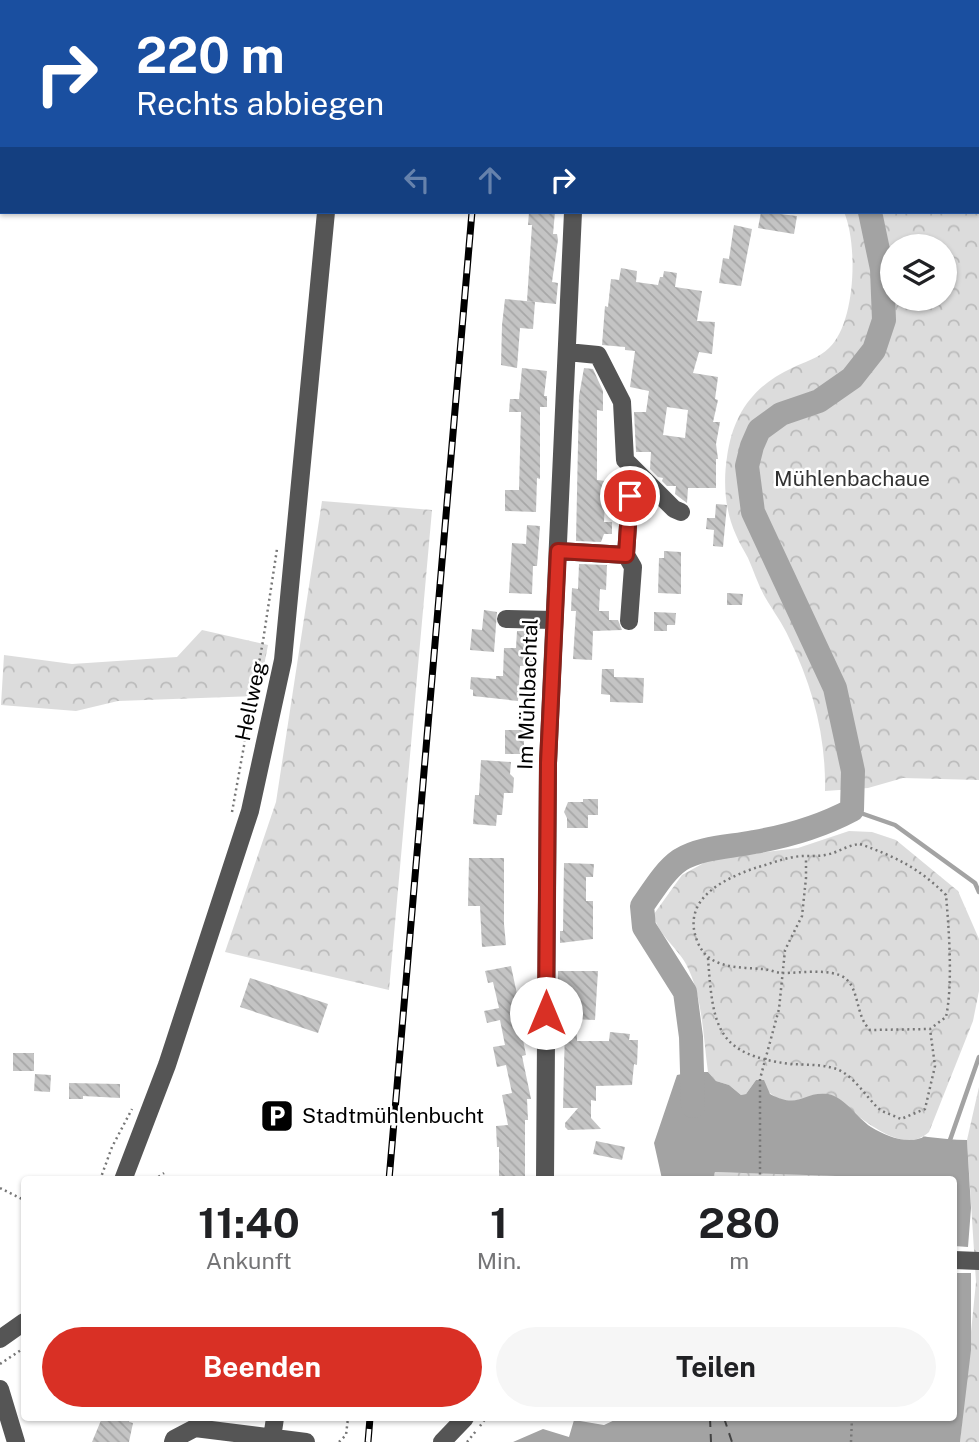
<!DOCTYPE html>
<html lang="de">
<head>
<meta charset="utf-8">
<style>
  body { margin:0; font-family:"Public Sans",sans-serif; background:#f6f6f6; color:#202124; height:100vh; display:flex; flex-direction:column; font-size:26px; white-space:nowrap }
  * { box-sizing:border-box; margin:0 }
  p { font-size:23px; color:#757577 }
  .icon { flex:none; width:38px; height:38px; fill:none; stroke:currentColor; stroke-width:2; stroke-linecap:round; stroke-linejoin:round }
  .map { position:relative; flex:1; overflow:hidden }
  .drawer { position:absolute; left:21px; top:1176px; width:936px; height:245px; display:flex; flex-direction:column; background:#fff; border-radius:7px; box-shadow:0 2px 5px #0004 }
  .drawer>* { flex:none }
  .hud { position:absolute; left:0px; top:0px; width:980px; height:214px; box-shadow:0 2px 5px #0004; background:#1a4fa0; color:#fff; overflow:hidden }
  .fabs { position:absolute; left:880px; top:234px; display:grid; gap:14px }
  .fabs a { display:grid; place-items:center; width:77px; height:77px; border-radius:50%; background:#fff; box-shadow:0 2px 5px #0004; font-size:35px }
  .pin { position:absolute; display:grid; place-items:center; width:60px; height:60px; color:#fff; margin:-30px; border:4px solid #fff; border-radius:50%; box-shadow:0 2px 7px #0007 }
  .me { position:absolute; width:77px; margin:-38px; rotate:0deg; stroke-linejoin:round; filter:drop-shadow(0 0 5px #0008) }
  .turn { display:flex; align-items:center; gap:24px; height:147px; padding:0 21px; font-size:32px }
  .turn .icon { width:91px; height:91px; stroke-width:2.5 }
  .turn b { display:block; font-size:49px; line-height:60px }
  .lanes { display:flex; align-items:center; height:66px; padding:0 21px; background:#0003; justify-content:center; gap:35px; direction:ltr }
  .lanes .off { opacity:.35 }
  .eta { display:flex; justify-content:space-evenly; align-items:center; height:119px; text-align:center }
  .eta b { font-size:42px; font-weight:700; line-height:49px }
  .cta { display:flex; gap:14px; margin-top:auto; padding:14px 21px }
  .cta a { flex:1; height:80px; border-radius:42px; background:#d93025; color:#fff; font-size:28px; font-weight:700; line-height:80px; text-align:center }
  .cta a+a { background:#f6f6f6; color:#202124 }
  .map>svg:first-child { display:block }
</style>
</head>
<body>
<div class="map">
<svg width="979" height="1442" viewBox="0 0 979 1442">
  <defs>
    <pattern id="forest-crowns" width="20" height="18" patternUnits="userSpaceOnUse" patternTransform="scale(1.75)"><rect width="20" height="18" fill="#dcdcdc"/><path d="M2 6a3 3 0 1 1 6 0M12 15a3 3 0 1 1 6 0" fill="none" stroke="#bbb"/></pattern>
    <pattern id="building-back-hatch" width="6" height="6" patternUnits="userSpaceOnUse" patternTransform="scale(1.75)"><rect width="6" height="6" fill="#c4c4c4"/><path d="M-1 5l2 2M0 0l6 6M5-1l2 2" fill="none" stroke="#a7a7a7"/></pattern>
  </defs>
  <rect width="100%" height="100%" fill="#fff"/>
  <path fill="url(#forest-crowns)" fill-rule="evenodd" d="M 706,0 L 979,0 L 979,780 L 903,778 L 868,788 L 825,791 C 826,736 813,687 789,638 C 783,624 773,611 765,597 C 758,585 754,571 748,558 C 744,550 739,543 736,535 C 725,511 723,483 727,457 C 733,414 753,386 792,368 C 804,362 819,358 829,348 C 856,323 858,244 844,212 L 978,212 L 978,2 ZM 892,247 L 945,247 L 945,299 L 892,299 Z
    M 322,501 L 432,510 L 389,990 L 225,952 L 276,802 Z
    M 202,630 L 268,645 L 258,696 L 118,701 L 76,711 L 1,705 L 4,655 L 72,664 L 177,657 Z
    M 849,831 L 872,832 L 896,840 L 958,891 L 979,939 L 979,991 L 973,1021 L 929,1132 C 907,1152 878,1130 859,1117 C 846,1108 829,1102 815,1095 C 785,1106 777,1102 756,1080 L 746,1094 L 741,1095 L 729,1085 L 716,1081 L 708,1072 C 703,1037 703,996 686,964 C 677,947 656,933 654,914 L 682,875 L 711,859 L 798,848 Z
    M 979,1087 L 979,1442 L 960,1442 L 976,1282 L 967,1140 Z
    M 715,1172 L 924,1178 L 713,1180 Z"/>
  <path fill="#a3a3a3" d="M 692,1072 L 708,1072 L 716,1081 L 729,1085 L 741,1095 L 746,1094 L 756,1080 L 764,1080 L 770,1094 C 800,1110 802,1091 828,1094 C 845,1097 857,1118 871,1127 C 884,1135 903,1143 918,1139 C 927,1137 919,1136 928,1137 C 941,1138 953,1140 967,1140 L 971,1208 L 968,1247 L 954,1246 L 954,1180 L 715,1172 L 713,1179 L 662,1179 L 654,1143 L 677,1075 Z
    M 954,1273 L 971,1273 L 971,1350 L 960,1442 L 513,1442 L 543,1429 L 569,1437 L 574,1420 L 604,1425 L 619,1418 L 954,1418 Z"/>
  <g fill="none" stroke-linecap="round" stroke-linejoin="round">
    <path stroke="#a3a3a3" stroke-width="4.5" d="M 852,810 L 895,825 L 975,883 L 979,892
      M 950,1140 L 979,1057"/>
    <path stroke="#a3a3a3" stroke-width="24" d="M 732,0 L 733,2
      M 693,1106 L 691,1037 L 685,992 L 644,927 L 642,906 C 653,891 664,871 680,860 C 701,847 730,847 754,842 C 789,836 820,827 852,810 L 853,771 L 835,688 L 753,512 L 747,466 L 752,446 L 759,430 L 781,414 L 819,401 L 852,378 L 874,350 L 884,320 L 882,269 L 870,212"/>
    <path stroke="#444" stroke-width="2" stroke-dasharray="9 7" stroke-linecap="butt" d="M 710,1418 L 711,1442
      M 724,1418 L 732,1442"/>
  </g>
  <path fill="url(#building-back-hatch)" fill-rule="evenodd" d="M 529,212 L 555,212 L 553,234 L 557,234 L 558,240 L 552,282 L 558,283 L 556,304 L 527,301 L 532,225 L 528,225 Z
    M 761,212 L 797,216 L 794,234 L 758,228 Z
    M 734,225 L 752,229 L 741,286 L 719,283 L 723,258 L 729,259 Z
    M 621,268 L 637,271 L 636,282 L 658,285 L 660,277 L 663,277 L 664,271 L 677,273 L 675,287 L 702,291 L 697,321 L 715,322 L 712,354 L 699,352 L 693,373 L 718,377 L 715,399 L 718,400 L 713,422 L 720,422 L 716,444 L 718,459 L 716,459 L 716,488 L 688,488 L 687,503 L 675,494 L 676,486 L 667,486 L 662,481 L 663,478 L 658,477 L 650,469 L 651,452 L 636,452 L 634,412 L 646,412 L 649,391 L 630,387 L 635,351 L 625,350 L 625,347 L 602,345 L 605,306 L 608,307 L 611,279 L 619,280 ZM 667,407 L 688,410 L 685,438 L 663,435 Z
    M 505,299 L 535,302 L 533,329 L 520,328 L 517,368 L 501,365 L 502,325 Z
    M 522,368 L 547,371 L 544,396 L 547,396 L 547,407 L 540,407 L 540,479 L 537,478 L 536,512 L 505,511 L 505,490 L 519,490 L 521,412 L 509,412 L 510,399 L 519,399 Z
    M 584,368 L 593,369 L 603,391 L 603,411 L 597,410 L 597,480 L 606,481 L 604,522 L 612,522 L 612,534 L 604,534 L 601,542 L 576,541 L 579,396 Z
    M 716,504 L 727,505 L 723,547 L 713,546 L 714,530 L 706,529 L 707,518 L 715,518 Z
    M 527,525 L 540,526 L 537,566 L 533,566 L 532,594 L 509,593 L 512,543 L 526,544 Z
    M 664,551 L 681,552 L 681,594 L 658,593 L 659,558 L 664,558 Z
    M 579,564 L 607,565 L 606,590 L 600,589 L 599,611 L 609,611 L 609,620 L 618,620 L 622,630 L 593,631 L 592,660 L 573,659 L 576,611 L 571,611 L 572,588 L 578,589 Z
    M 727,593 L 743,594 L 742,605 L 727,605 Z
    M 484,610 L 497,612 L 494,652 L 470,650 L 472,629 L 482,630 Z
    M 654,612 L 676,613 L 675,625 L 667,625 L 667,631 L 654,631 Z
    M 517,631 L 534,631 L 533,665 L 520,666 L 518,701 L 473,696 L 473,690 L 470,689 L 471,677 L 496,679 L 496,676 L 503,676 L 504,648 L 516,648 Z
    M 602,669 L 614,669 L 614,677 L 644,678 L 643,703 L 610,702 L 610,695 L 601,694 Z
    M 505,730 L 524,730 L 524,754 L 505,754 Z
    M 481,760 L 511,762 L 510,774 L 514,778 L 513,793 L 504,793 L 502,815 L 497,815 L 496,826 L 473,824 L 475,795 L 479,795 Z
    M 583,799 L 598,799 L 598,815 L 588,815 L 588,828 L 567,828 L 567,818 L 564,812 L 568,802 L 583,802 Z
    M 469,858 L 504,858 L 504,924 L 506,945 L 482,947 L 480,906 L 468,906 Z
    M 564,863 L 594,864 L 593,877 L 586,877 L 586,901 L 593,901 L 593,939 L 560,943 L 560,931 L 563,931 Z
    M 511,966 L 521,1013 L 518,1014 L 526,1055 L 522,1056 L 531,1099 L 527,1099 L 528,1120 L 525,1120 L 525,1179 L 499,1178 L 499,1147 L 497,1147 L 496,1126 L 508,1125 L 502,1095 L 512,1093 L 506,1065 L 497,1067 L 493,1047 L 505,1045 L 500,1020 L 487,1023 L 484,1011 L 499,1008 L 493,982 L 488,983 L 485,971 Z
    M 558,971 L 598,971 L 595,1020 L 571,1019 L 572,989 L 558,989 Z
    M 250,978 L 328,1004 L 318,1033 L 240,1007 Z
    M 565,1028 L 577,1028 L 577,1041 L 609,1041 L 610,1032 L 630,1034 L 629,1040 L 638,1040 L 637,1065 L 634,1064 L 632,1085 L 596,1086 L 596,1101 L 591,1100 L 591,1118 L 601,1129 L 568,1130 L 565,1127 L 565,1123 L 578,1108 L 563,1108 Z
    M 13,1053 L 34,1053 L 34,1071 L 13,1071 Z
    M 35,1074 L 51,1075 L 50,1092 L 34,1091 Z
    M 69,1083 L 120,1084 L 120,1098 L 83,1096 L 83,1099 L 69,1099 Z
    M 596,1141 L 625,1147 L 622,1160 L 593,1154 Z
    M 102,1418 L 130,1418 L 129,1422 L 133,1423 L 129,1442 L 92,1442 Z"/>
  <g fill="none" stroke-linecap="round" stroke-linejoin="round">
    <path stroke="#777" stroke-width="2.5" stroke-dasharray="2 3.5" stroke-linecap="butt" d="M 329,2 L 329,0
      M 232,812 L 263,641 L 277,549
      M 860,844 C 896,857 919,868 946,895 C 949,930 953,984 946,1017 L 930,1029 L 870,1030 C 855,1015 860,990 845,978 C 831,968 800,973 783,973 C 776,973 769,969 762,969 C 738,967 709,969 698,943 C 679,899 725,878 758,867 C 770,864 781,859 794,857 C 804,855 815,857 825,855 C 838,853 847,845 860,844 Z
      M 708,958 C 713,1027 716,1055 791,1064 C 806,1065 825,1064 839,1070 C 855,1078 865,1095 877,1107 C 883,1113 893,1115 901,1119 L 925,1109 L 935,1066 L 930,1029
      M 100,1180 L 112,1147 L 132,1109
      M 154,1180 L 164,1173
      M 760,1180 L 760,1079 L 779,1009 L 785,950 L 802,916 L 806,878 L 806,857
      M 0,1188 L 24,1200
      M 0,1364 L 24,1348
      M 596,1418 L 601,1418
      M 480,1426 L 486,1418
      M 339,1442 L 346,1435 L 348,1418
      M 467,1442 L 476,1431
      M 851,1442 L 852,1418"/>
    <path stroke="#555" stroke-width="18" d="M 567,0 L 568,2
      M 346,2 L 346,0
      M 567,352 L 598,355 L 622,402 L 625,460 L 674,509 L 681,512
      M 558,551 L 626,555 L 633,567 L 629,621
      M 626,555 L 630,496
      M 506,619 L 554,620
      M 123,1180 L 167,1065 L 250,811 L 283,660 L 326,212
      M 545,1180 L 548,763 L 573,212
      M 954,1260 L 979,1261
      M 0,1339 L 24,1322
      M 0,1389 L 16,1442
      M 272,1438 L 275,1418
      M 173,1442 L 174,1439 L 195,1428 L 306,1442
      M 442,1442 L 465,1418"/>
    <defs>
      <path id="rail" d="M 501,2 L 501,0
        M 389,1180 L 472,212
        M 368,1442 L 370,1418"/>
    </defs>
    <use href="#rail" stroke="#000" stroke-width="7"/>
    <use href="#rail" stroke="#fff" stroke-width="4.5" stroke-dasharray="13" stroke-linecap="butt"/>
  </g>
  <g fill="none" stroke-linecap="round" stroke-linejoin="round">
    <defs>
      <path id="route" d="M 546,1013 L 548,763 L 558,551 L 626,555 L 630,496"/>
    </defs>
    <use href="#route" stroke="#8d1f18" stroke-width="18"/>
    <use href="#route" stroke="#d93025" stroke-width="12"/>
  </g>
  <defs>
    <symbol id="parking-square" viewBox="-11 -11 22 22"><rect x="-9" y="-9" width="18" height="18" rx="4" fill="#000" stroke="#fff"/><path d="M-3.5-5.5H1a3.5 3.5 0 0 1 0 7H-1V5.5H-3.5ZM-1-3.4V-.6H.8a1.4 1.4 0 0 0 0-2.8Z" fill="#fff"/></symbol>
  </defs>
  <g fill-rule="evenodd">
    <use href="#parking-square" x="258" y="1097" width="38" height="38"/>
  </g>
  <g text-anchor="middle" stroke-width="5" stroke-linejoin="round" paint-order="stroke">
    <g font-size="21" fill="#333" stroke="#fff">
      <text x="852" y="486">Mühlenbachaue</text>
    </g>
    <g font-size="21" fill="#000" stroke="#fff">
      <text transform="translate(528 694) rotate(-88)" y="7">Im Mühlbachtal</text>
      <text transform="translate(251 701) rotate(-78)" y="7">Hellweg</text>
    </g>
    <g font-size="21" fill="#000" stroke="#fff" text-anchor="start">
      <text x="302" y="1123">Stadtmühlenbucht</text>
    </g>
  </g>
</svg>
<div class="fabs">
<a><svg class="icon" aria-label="layers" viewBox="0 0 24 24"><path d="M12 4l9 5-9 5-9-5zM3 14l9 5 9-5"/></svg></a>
</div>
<div class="pin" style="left:630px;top:496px;background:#d93025"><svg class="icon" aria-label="arrive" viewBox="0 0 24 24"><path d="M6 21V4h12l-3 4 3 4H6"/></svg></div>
<svg class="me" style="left:546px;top:1013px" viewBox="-20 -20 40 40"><circle r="19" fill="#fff"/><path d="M0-13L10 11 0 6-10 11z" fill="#d93025"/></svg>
<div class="hud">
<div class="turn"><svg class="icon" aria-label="right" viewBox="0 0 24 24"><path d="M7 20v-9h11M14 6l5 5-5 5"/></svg><div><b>220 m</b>Rechts abbiegen</div></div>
<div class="lanes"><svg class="icon off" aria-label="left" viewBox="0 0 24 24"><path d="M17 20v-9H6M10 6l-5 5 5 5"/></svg><svg class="icon off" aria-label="ahead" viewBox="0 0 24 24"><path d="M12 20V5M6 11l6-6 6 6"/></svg><svg class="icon" aria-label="right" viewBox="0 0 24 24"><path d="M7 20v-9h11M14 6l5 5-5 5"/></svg></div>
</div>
<section class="drawer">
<div class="eta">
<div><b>11:40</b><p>Ankunft</p></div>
<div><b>1</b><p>Min.</p></div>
<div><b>280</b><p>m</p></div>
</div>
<div class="cta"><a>Beenden</a><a>Teilen</a></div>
</section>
</div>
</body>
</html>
